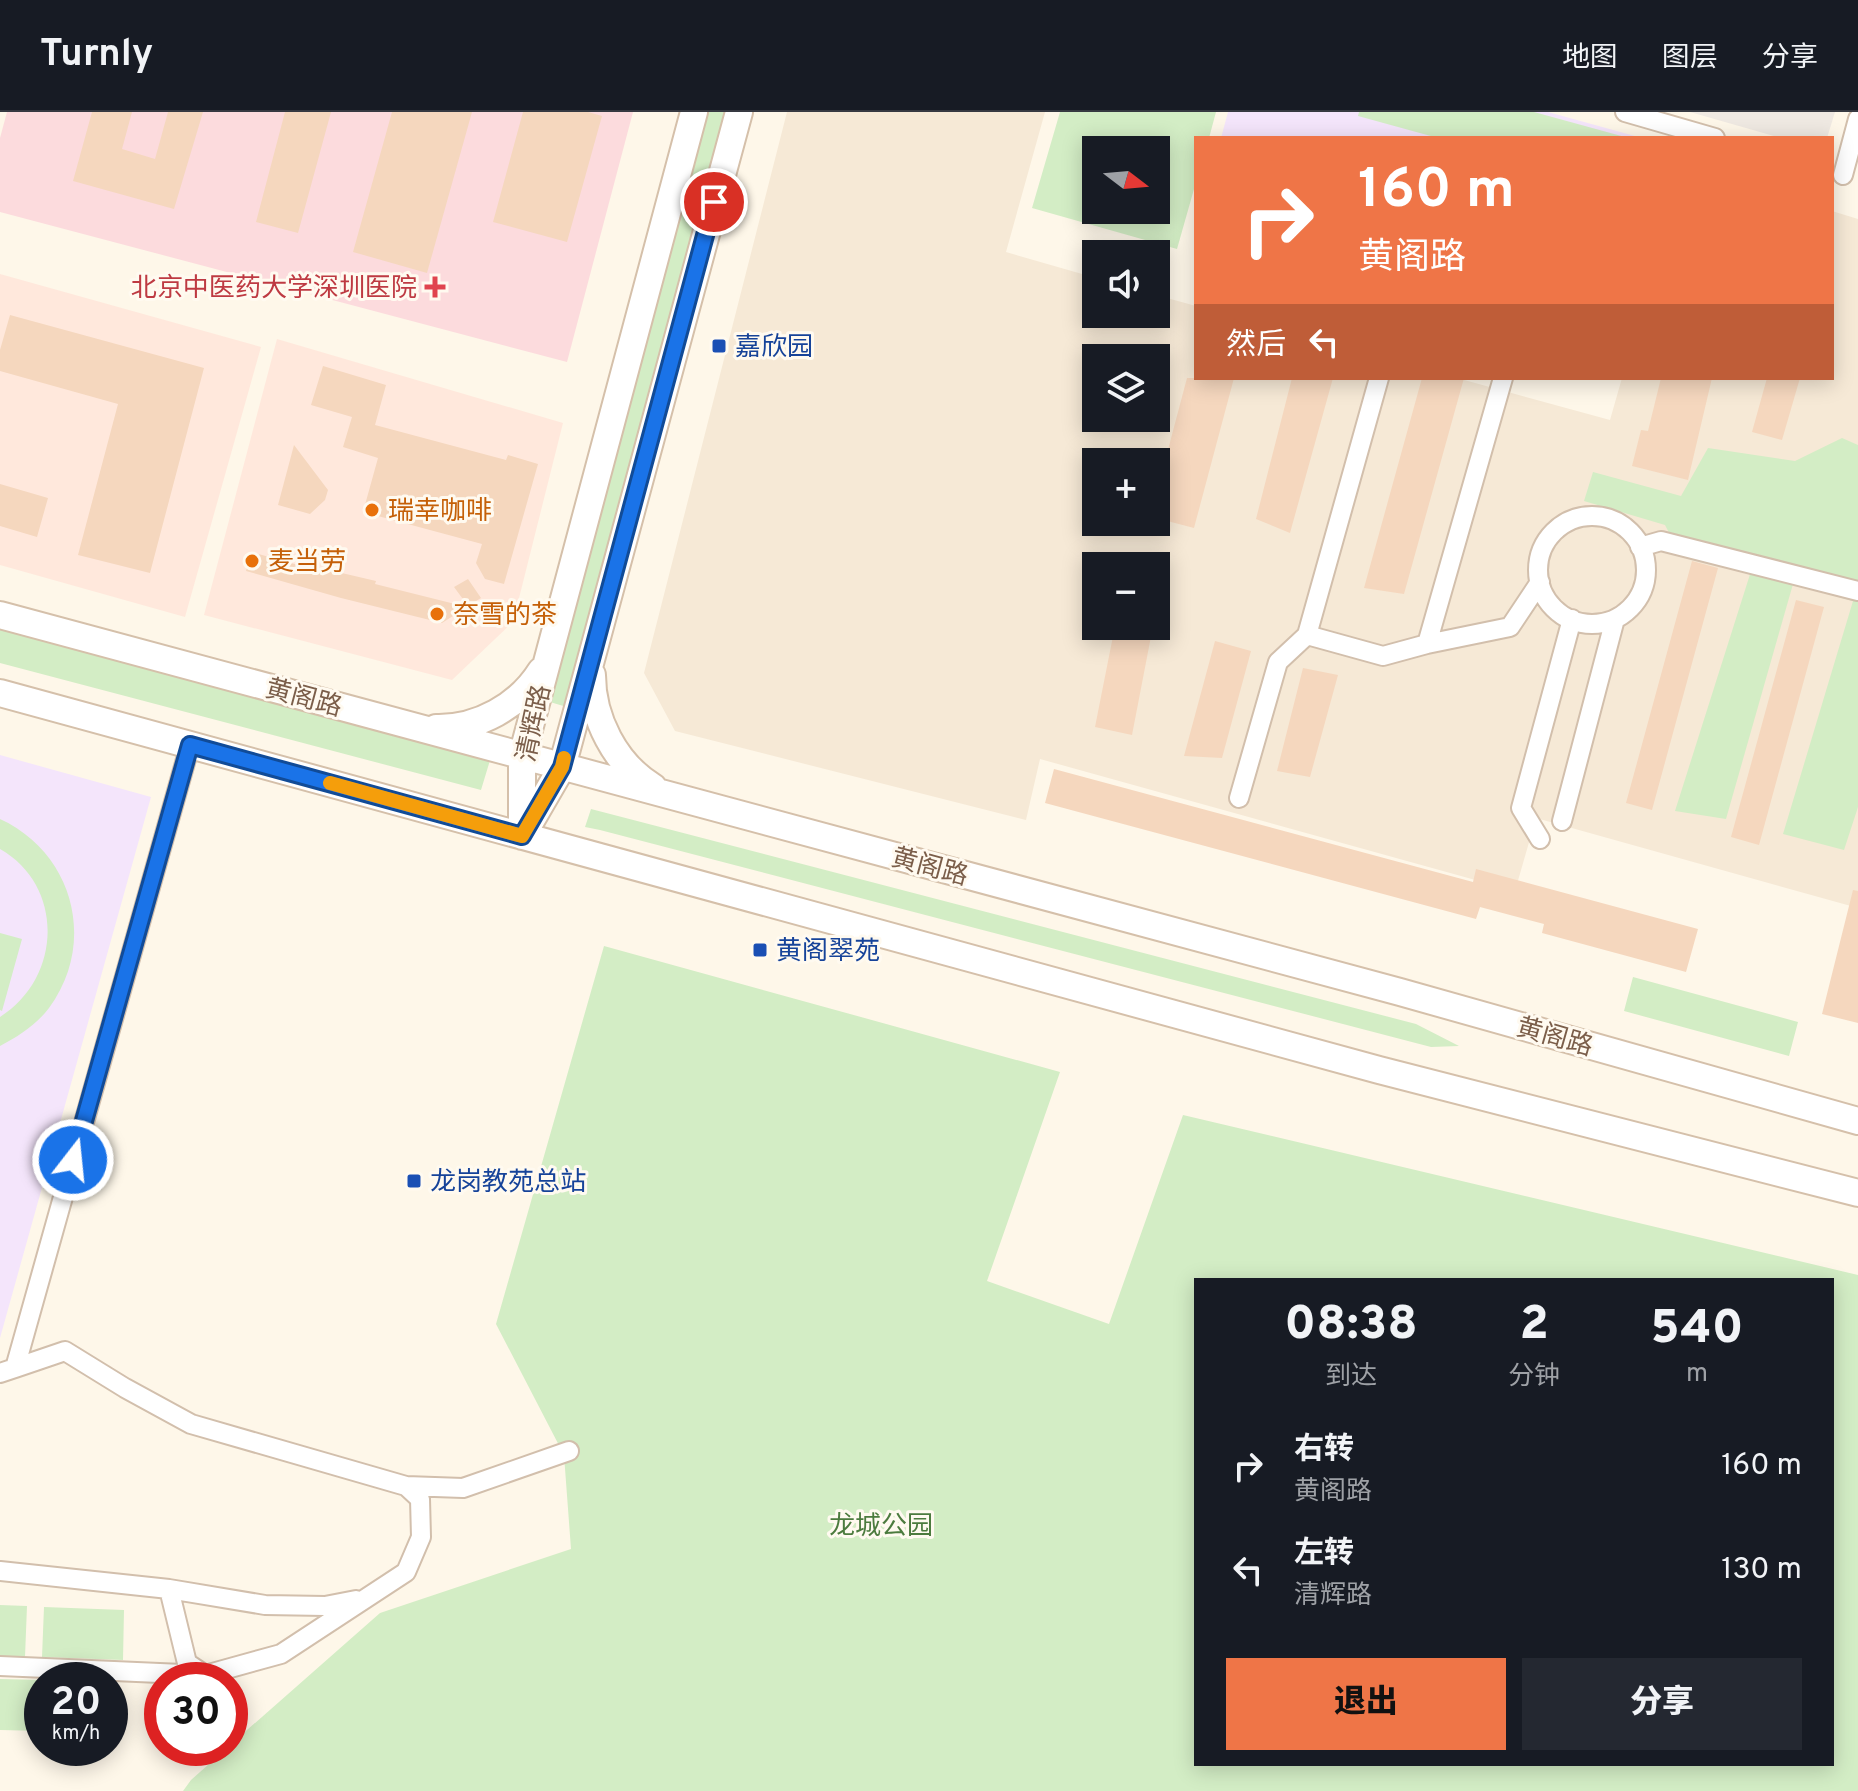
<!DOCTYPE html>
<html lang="zh">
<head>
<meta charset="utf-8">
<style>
  body { margin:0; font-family:Overpass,"Noto Sans SC",sans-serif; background:#242831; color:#f1f3f6; height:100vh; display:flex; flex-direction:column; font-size:30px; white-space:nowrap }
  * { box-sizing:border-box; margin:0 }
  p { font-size:26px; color:#9ea1a6 }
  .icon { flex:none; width:44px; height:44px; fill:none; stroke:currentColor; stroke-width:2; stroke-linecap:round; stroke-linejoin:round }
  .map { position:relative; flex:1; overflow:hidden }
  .panel { position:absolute; left:1194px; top:1166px; width:640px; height:488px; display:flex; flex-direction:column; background:#171b24; border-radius:0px; box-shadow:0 4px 20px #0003 }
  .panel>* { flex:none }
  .hud { position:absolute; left:1194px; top:24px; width:640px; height:244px; border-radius:0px; box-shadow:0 4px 20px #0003; background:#ef7547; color:#fff; overflow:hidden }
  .needle { width:52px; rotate:106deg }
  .controls { position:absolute; left:1082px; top:24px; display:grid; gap:16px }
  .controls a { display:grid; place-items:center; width:88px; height:88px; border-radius:0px; background:#171b24; box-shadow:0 4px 20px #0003; font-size:40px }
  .speed { position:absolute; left:24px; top:1550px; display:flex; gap:16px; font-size:40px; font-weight:700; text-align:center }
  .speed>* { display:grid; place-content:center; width:104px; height:104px; border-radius:50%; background:#171b24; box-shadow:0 4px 20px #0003; line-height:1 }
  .speed small { font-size:20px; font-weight:400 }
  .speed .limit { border:12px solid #d22; background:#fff; color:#111 }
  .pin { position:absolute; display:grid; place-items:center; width:68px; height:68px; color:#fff; margin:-34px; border:4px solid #fff; border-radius:50%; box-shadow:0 2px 8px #0007 }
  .me { position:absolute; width:88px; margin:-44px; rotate:16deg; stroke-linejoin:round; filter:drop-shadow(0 0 6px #0008) }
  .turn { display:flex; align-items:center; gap:28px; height:168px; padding:0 32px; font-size:36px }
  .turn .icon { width:104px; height:104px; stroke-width:2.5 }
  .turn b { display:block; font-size:56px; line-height:68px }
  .then { display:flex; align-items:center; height:76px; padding:0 32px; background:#0003; gap:16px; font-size:30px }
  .eta { display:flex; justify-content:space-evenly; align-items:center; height:136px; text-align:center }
  .eta b { font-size:48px; font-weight:800; line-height:56px }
  .primary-button { display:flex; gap:16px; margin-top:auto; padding:16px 32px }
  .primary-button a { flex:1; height:92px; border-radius:0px; background:#ef7547; color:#111; font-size:32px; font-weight:800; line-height:92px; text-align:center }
  .primary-button a+a { background:#242831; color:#f1f3f6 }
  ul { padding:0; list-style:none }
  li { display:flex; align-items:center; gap:24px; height:104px; padding:0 32px }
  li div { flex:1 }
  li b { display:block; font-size:30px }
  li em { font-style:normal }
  header { display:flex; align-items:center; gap:48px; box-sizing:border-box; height:112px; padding:0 40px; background:#171b24; border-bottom:2px solid #363941 }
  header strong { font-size:38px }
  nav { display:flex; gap:44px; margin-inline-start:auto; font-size:28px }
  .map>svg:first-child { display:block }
</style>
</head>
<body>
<header>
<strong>Turnly</strong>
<nav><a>地图</a><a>图层</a><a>分享</a></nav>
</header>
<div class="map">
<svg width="1858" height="1679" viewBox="0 0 1858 1679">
  <rect width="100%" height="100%" fill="#fef7e9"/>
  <path fill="#f6e9d6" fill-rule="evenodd" d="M 787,0 L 1045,0 L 1006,140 L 1096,166 L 1096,202 L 1156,202 L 1156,183 L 1196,194 L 1196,266 L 1457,266 L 1610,308 L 1622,266 L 1832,266 L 1832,99 L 1858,107 L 1858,796 L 1536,706 L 1515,779 L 1040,647 L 1026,708 L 675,619 L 644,561 ZM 1096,246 L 1156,246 L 1156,306 L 1096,306 ZM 1096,350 L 1156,350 L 1156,410 L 1096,410 ZM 1096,454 L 1156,454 L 1156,514 L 1096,514 Z"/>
  <path fill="#ffe8dc" d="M 0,162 L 261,235 L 185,505 L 0,453 Z
    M 277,227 L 563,311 L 513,510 L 452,568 L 204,503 Z"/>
  <path fill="#efe9e2" d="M 1690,0 L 1835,0 L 1827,26 L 1781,26 Z"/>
  <path fill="#f4e5fb" d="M 1228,0 L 1548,0 L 1642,26 L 1221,26 Z
    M 0,643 L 151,685 L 0,1226 Z"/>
  <path fill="#fcdbdd" d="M 7,0 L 633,0 L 567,250 L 0,100 L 0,26 Z"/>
  <path fill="#d3edc5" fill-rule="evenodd" d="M 707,0 L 728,0 L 570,596 L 550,590 L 570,514 L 579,468 Z
    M 1060,0 L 1216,0 L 1209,26 L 1196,26 L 1196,70 L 1177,137 L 1032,96 ZM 1096,38 L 1156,38 L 1156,98 L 1096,98 Z
    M 1359,0 L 1534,0 L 1625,25 L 1438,26 L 1358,4 Z
    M 1842,326 L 1858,333 L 1858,695 L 1844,738 L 1783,722 L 1853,489 L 1793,472 L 1726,707 L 1675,699 L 1752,456 L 1677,436 L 1665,413 L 1584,389 L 1593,360 L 1681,384 L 1708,336 L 1795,349 Z
    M 0,515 L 491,645 L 481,678 L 0,551 Z
    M 591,697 L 1416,912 L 1459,934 L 1431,935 L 600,718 L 585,715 Z
    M 0,707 C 74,741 97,831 49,896 C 36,913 19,924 0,934 L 0,905 C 62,866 65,774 0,737 Z
    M 0,821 L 22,827 L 2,899 L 0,898 Z
    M 604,834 L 1060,960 L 987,1169 L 1109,1212 L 1183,1003 L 1858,1163 L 1858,1679 L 183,1679 L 191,1668 L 227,1636 L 230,1636 L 230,1633 L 380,1501 L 571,1437 L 564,1343 L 496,1212 ZM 1196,1168 L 1832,1168 L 1832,1652 L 1196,1652 Z
    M 1633,865 L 1798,910 L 1789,944 L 1624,899 Z
    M 0,1493 L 27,1494 L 25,1545 L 0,1544 Z
    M 44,1495 L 124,1498 L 123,1548 L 42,1545 Z
    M 0,1567 L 42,1568 L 42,1619 L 0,1618 Z"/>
  <path fill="#f5d7be" d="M 92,0 L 132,0 L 122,37 L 155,47 L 168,0 L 203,0 L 174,97 L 73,69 Z
    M 285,0 L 331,0 L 298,121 L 256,110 Z
    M 392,0 L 472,0 L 427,161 L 353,140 Z
    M 523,0 L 588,0 L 602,4 L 567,130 L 493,110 Z
    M 10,203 L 204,256 L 150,461 L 78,443 L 118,292 L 0,259 L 0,238 Z
    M 323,254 L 386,273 L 375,313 L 506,348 L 508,343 L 538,352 L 504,472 L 485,467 L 476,451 L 482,432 L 363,400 L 378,346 L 343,335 L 352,305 L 311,293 Z
    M 1187,266 L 1234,266 L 1194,416 L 1156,406 L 1156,383 Z
    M 1292,266 L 1333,266 L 1290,421 L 1256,407 Z
    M 1422,266 L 1464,266 L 1404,482 L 1364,476 Z
    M 1661,266 L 1712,266 L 1688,368 L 1632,354 L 1641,318 L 1648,319 Z
    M 1767,266 L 1800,266 L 1782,328 L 1752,320 Z
    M 294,333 L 328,378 L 325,388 L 310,402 L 278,393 Z
    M 0,372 L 48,386 L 37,425 L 0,414 Z
    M 251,440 L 316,458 L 316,455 L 376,469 L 375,472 L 467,495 L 442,511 L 341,486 L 246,459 Z
    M 1692,449 L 1718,456 L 1652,698 L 1626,691 Z
    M 468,467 L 481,486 L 468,494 L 454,475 Z
    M 1796,488 L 1824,495 L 1759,733 L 1731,725 Z
    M 1115,514 L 1153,514 L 1132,623 L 1095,615 Z
    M 1215,529 L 1251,539 L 1222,646 L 1184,644 Z
    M 1303,556 L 1338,563 L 1310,665 L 1277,659 Z
    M 1054,657 L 1473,770 L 1476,757 L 1698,817 L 1686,860 L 1542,821 L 1544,812 L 1480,795 L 1476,807 L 1045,691 Z
    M 1853,778 L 1858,779 L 1858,911 L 1822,902 Z"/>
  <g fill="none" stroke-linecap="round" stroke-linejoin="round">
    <defs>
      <path id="street" d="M 1625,0 L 1715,26
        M 1843,63 L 1858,7
        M 1379,266 L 1307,523 L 1383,544 L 1427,532
        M 1503,266 L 1427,532 L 1510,515 L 1540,470
        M1538 458a54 54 0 1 1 108 0a54 54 0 1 1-108 0Z
        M 1640,435 L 1661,429 L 1858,479
        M 1239,686 L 1278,550 L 1307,523
        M 1562,709 L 1615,507
        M 1540,727 L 1521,696 L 1572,507
        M 15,1256 L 65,1239 L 125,1276 L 191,1312 L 406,1374 L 463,1376 L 569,1339
        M 0,1261 L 15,1256 L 190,633
        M 0,1459 L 169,1477 L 265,1493 L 325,1494 L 356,1488
        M 169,1477 L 187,1551 L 205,1563 L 281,1542 L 406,1460 L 421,1425 L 420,1387 L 406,1374
        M 0,1554 L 205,1563"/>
      <path id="secondary" d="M 0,503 L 1400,880 L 1858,1009
        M 592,563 C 592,606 615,652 653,675
        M 0,581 L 1379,958 L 1858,1081
        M 436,616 C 478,617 519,594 541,559
        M 522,720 L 522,644 L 694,0
        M 522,724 L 562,655 L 739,0"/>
    </defs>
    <use href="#street" stroke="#d2bfac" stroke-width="22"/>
    <use href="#secondary" stroke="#d5c0aa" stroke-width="30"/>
    <use href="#street" stroke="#fff" stroke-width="18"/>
    <use href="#secondary" stroke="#fff" stroke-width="26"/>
  </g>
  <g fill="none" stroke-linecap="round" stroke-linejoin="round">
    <defs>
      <path id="route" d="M 73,1048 L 190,633 L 522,724 L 562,655 L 714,90"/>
    </defs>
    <use href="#route" stroke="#114b97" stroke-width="20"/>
    <use href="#route" stroke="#1a73e8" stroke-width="14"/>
    <path stroke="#f59e0b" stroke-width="14" d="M 330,671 L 522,724 L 562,655 L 564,646"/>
  </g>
  <path fill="#e0444e" stroke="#fffaf0" stroke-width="3" d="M431 163h8v8h8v8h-8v8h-8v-8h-8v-8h8z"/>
  <g fill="#1a4fb4" stroke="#fffaf0" stroke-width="3">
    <rect x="711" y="226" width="16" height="16" rx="4"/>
    <rect x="752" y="830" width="16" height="16" rx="4"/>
    <rect x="406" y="1061" width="16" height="16" rx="4"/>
  </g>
  <g fill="#e8710a" stroke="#fffaf0" stroke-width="3">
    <circle cx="372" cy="398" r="8"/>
    <circle cx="252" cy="449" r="8"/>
    <circle cx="437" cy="502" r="8"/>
  </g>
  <g text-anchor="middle" stroke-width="6" stroke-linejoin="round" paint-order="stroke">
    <g font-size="26" fill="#be3a42" stroke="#fffaf0" text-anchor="end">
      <text x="417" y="184">北京中医药大学深圳医院</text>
    </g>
    <g font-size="26" fill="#164399" stroke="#fffaf0" text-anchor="start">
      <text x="735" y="243">嘉欣园</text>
      <text x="776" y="847">黄阁翠苑</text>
      <text x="430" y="1078">龙岗教苑总站</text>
    </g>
    <g font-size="26" fill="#c56008" stroke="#fffaf0" text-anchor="start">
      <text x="388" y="407">瑞幸咖啡</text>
      <text x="268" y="458">麦当劳</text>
      <text x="453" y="511">奈雪的茶</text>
    </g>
    <g font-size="26" fill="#7b5e4a" stroke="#fffaf0">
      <text transform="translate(304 585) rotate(15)" y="9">黄阁路</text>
      <text transform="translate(533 611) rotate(-78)" y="9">清辉路</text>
      <text transform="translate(930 754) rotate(15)" y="9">黄阁路</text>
      <text transform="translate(1555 924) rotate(16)" y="9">黄阁路</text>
    </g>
    <g font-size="26" fill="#4c7b3e" stroke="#fffaf0">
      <text x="881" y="1422">龙城公园</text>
    </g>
  </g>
</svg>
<div class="controls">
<a><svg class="needle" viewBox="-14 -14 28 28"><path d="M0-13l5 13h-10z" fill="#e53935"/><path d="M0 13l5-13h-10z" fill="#9ea1a6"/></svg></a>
<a><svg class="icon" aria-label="sound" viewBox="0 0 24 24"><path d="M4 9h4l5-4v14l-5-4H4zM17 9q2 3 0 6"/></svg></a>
<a><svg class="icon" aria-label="layers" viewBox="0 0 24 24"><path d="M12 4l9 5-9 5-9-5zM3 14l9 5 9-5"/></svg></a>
<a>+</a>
<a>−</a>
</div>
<div class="speed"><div>20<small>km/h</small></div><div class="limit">30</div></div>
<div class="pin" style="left:714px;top:90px;background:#d93025"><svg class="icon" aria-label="arrive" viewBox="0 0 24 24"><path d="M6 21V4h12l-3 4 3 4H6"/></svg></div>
<svg class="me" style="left:73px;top:1048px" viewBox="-20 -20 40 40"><circle r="17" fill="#1a73e8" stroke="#fff" stroke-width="3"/><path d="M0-11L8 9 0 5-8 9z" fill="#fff"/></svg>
<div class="hud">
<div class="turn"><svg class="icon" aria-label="right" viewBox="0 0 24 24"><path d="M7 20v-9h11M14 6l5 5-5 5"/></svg><div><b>160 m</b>黄阁路</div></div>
<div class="then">然后<svg class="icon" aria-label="left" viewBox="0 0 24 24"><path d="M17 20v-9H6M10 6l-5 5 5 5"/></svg></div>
</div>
<section class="panel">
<div class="eta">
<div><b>08:38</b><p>到达</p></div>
<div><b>2</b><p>分钟</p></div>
<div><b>540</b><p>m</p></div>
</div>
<ul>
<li><svg class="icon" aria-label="right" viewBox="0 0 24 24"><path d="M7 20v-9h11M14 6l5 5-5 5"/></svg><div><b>右转</b><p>黄阁路</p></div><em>160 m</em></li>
<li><svg class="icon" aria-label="left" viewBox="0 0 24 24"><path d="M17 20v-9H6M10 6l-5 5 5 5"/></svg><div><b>左转</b><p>清辉路</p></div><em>130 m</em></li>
</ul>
<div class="primary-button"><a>退出</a><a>分享</a></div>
</section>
</div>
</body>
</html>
